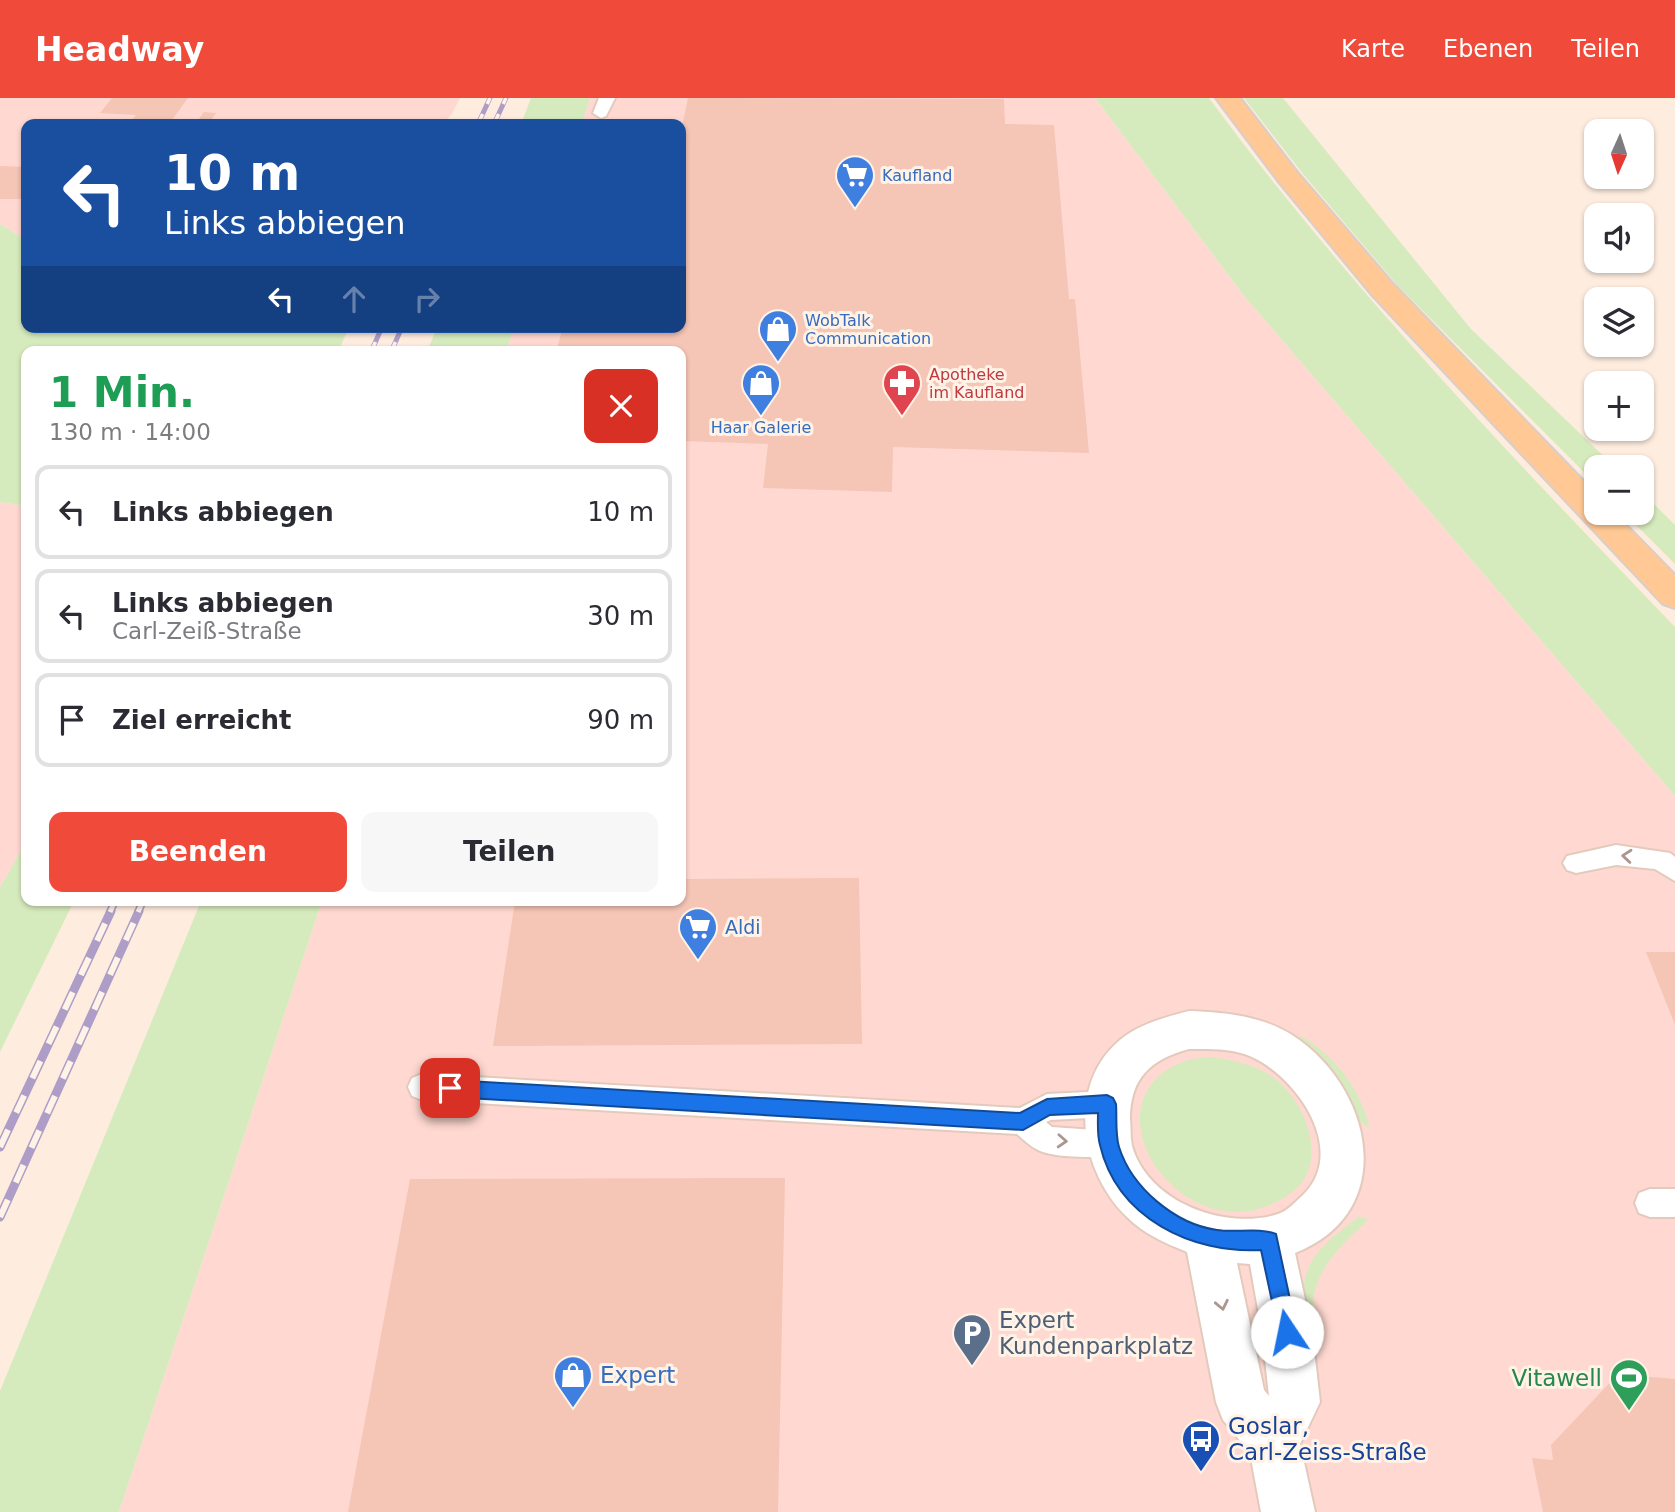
<!DOCTYPE html>
<html lang="de">
<head>
<meta charset="utf-8">
<style>
  body { margin:0; font-family:"DejaVu Sans",sans-serif; background:#f7f7f7; color:#2b2b33; height:100vh; display:flex; flex-direction:column; font-size:26px; white-space:nowrap }
  * { box-sizing:border-box; margin:0 }
  p { font-size:23px; color:#7c7c81 }
  .icon { flex:none; width:38px; height:38px; fill:none; stroke:currentColor; stroke-width:2; stroke-linecap:round; stroke-linejoin:round }
  .map { position:relative; flex:1; overflow:hidden }
  .details { position:absolute; left:21px; top:248px; width:665px; height:560px; display:flex; flex-direction:column; background:#fff; border-radius:14px; box-shadow:0 2px 5px #0004 }
  .details>* { flex:none }
  .top-card { position:absolute; left:21px; top:21px; width:665px; height:214px; border-radius:14px; box-shadow:0 2px 5px #0004; background:#1a4fa0; color:#fff; overflow:hidden }
  .needle { width:46px; rotate:183deg }
  .buttons { position:absolute; left:1584px; top:21px; display:grid; gap:14px }
  .buttons a { display:grid; place-items:center; width:70px; height:70px; border-radius:14px; background:#fff; box-shadow:0 2px 5px #0004; font-size:35px }
  .pin { position:absolute; display:grid; place-items:center; width:60px; height:60px; color:#fff; margin:-30px; border-radius:14px; box-shadow:0 4px 10px #0006 }
  .me { position:absolute; width:77px; margin:-38px; rotate:349deg; stroke-linejoin:round; filter:drop-shadow(0 0 5px #0008) }
  .turn { display:flex; align-items:center; gap:24px; height:147px; padding:0 28px; font-size:32px }
  .turn .icon { width:91px; height:91px; stroke-width:2.5 }
  .turn b { display:block; font-size:49px; line-height:60px }
  .lanes { display:flex; align-items:center; height:66px; padding:0 28px; background:#0003; justify-content:center; gap:35px; direction:ltr }
  .lanes .off { opacity:.35 }
  .round { display:grid; place-items:center; flex:none; width:74px; height:74px; border-radius:14px; background:#f7f7f7 }
  .summary { display:flex; align-items:center; justify-content:space-between; height:119px; padding:0 28px }
  h1 { font-size:42px; font-weight:600; line-height:52px; color:#1e9e55 }
  .primary-button { display:flex; gap:14px; margin-top:auto; padding:14px 28px }
  .primary-button a { flex:1; height:80px; border-radius:14px; background:#f04a3b; color:#fff; font-size:28px; font-weight:600; line-height:80px; text-align:center }
  .primary-button a+a { background:#f7f7f7; color:#2b2b33 }
  ul { padding:0; list-style:none }
  li { display:flex; align-items:center; gap:21px; height:94px; margin:0 14px 10px; padding:0 14px; border:4px solid #e1e1e2; border-radius:14px }
  li div { flex:1 }
  li b { display:block; font-size:26px }
  li em { font-style:normal }
  header { display:flex; align-items:center; gap:42px; box-sizing:border-box; height:98px; padding:0 35px; background:#f04a3b; color:#fff }
  header strong { font-size:33px }
  nav { display:flex; gap:38px; margin-inline-start:auto; font-size:24px }
  .map>svg:first-child { display:block }
</style>
</head>
<body>
<header>
<strong>Headway</strong>
<nav><a>Karte</a><a>Ebenen</a><a>Teilen</a></nav>
</header>
<div class="map">
<svg width="1675" height="1414" viewBox="0 0 1675 1414">
  <rect width="100%" height="100%" fill="#feeddf"/>
  <path fill="#ffd9d1" d="M 0,0 L 460,0 L 452,16 L 442,26 L 26,26 L 26,142 L 0,126 Z
    M 590,0 L 1095,0 L 1244,198 L 1675,698 L 1675,1414 L 119,1414 L 322,803 L 681,803 L 681,254 L 506,254 L 514,229 L 681,229 L 681,26 L 582,26 Z
    M 0,404 L 26,408 L 26,744 L 0,789 Z"/>
  <path fill="#d6ebbd" d="M 531,0 L 590,0 L 582,26 L 521,26 Z
    M 1095,0 L 1209,0 C 1349,190 1512,359 1675,529 L 1675,698 L 1244,198 Z
    M 1244,0 L 1283,0 L 1471,231 L 1615,369 L 1596,369 L 1596,386 L 1398,188 L 1303,76 Z
    M 0,126 L 26,142 L 26,229 L 349,229 L 338,254 L 26,254 L 26,408 L 0,404 Z
    M 437,229 L 514,229 L 506,254 L 427,254 Z
    M 1642,394 L 1675,427 L 1675,466 L 1624,415 L 1642,415 Z
    M 26,744 L 26,803 L 74,803 L 0,954 L 0,789 Z
    M 201,803 L 322,803 L 119,1414 L 0,1414 L 0,1293 Z
    M 1299,937 C 1336,958 1359,989 1370,1030 L 1356,1021 C 1351,985 1310,969 1299,937 Z
    M 1213,959 C 1235,963 1259,967 1277,982 C 1308,1008 1330,1068 1290,1096 C 1189,1167 1077,1007 1182,964 C 1191,960 1203,960 1213,959 Z
    M 1358,1119 L 1369,1121 C 1348,1141 1322,1163 1315,1193 C 1312,1203 1315,1216 1316,1226 L 1303,1224 C 1299,1164 1314,1154 1358,1119 Z"/>
  <path fill="#f5c5b5" d="M 112,0 L 188,0 L 169,26 L 129,26 L 136,17 L 100,15 Z
    M 688,0 L 1004,1 L 1005,26 L 1054,27 L 1069,201 L 1075,201 L 1089,355 L 893,349 L 892,394 L 763,390 L 768,346 L 681,343 L 681,254 L 556,254 L 563,229 L 681,229 L 681,33 Z
    M 204,14 L 216,15 L 208,26 L 195,26 Z
    M 0,68 L 26,69 L 26,95 L 22,101 L 0,101 Z
    M 859,780 L 862,946 L 493,948 L 515,803 L 681,803 L 681,781 Z
    M 1646,854 L 1675,854 L 1675,927 Z
    M 785,1080 L 778,1414 L 348,1414 L 410,1081 Z
    M 1618,1276 L 1675,1281 L 1675,1414 L 1543,1414 L 1532,1360 L 1553,1362 L 1551,1347 Z"/>
  <g fill="none" stroke-linecap="round" stroke-linejoin="round">
    <defs>
      <path id="lane" d="M 599,0 L 615,0 L 606,18 L 601,20 L 593,15 Z
        M 1616,747 L 1670,755 L 1675,759 L 1675,783 L 1655,771 L 1616,767 L 1576,775 L 1567,772 L 1563,765 L 1567,758 Z
        M 422,976 L 1020,1010 L 1047,996 L 1107,993 L 1117,997 L 1121,1006 L 1117,1015 L 1107,1019 L 1051,1022 L 1046,1024 L 1052,1029 L 1109,1033 L 1119,1037 L 1123,1046 L 1119,1055 C 1104,1061 1056,1060 1040,1053 C 1031,1049 1024,1042 1017,1036 L 422,1002 L 412,998 L 408,989 L 412,980 Z
        M 1650,1091 L 1675,1091 L 1675,1119 L 1650,1119 L 1639,1115 L 1635,1105 L 1639,1095 Z"/>
      <path id="street" d="M 1189,913 C 1224,914 1262,918 1292,937 C 1373,989 1400,1114 1295,1155 L 1312,1234 L 1320,1304 L 1300,1346 L 1315,1414 L 1261,1414 L 1250,1355 L 1223,1322 L 1216,1304 L 1187,1154 C 1165,1145 1144,1136 1127,1119 C 1080,1074 1066,987 1120,942 C 1139,926 1166,919 1189,913 ZM 1189,951 C 1209,951 1233,950 1252,959 C 1298,980 1348,1053 1303,1097 C 1295,1104 1288,1113 1278,1116 C 1225,1133 1148,1104 1132,1048 C 1130,1039 1131,1030 1130,1021 C 1130,980 1151,961 1189,951 ZM 1237,1165 L 1250,1166 L 1262,1234 L 1269,1298 L 1264,1292 Z"/>
      <path id="primary" d="M 1216,0 L 1240,0 L 1297,74 L 1393,186 L 1596,396 L 1596,415 L 1614,415 L 1675,477 L 1675,510 L 1663,506 L 1373,198 L 1279,84 Z"/>
    </defs>
    <use href="#lane" stroke="#e4cabd" stroke-width="4"/>
    <use href="#street" stroke="#e4cabd" stroke-width="4"/>
    <use href="#primary" stroke="#d8cecb" stroke-width="4"/>
    <use href="#lane" fill="#fff" fill-rule="evenodd"/>
    <use href="#street" fill="#fff" fill-rule="evenodd"/>
    <use href="#primary" fill="#ffc894" fill-rule="evenodd"/>
    <defs>
      <path id="rail-far2" d="M 478,26 L 490,0
        M 494,26 L 506,0
        M 371,254 L 382,229
        M 391,254 L 402,229"/>
      <path id="rail-far1" d="M 110,814 L 115,803
        M 138,814 L 143,803"/>
      <path id="rail" d="M 0,1049 L 111,813
        M 0,1119 L 139,813"/>
    </defs>
    <use href="#rail-far2" stroke="#ae9ec7" stroke-width="5"/>
    <use href="#rail-far1" stroke="#ae9ec7" stroke-width="8"/>
    <use href="#rail" stroke="#ae9ec7" stroke-width="9"/>
    <use href="#rail-far2" stroke="#fff2e6" stroke-width="3.5" stroke-dasharray="11" stroke-linecap="butt"/>
    <use href="#rail-far1" stroke="#fff2e6" stroke-width="5" stroke-dasharray="15" stroke-linecap="butt"/>
    <use href="#rail" stroke="#fff2e6" stroke-width="6" stroke-dasharray="19" stroke-linecap="butt"/>
  </g>
  <defs><path id="oneway-chevron" d="M-2-3.5L2.5 0L-2 3.5" fill="none" stroke-width="1.6" stroke-linecap="round" stroke-linejoin="round" transform="scale(1.75)"/></defs>
  <g stroke="#ac968f">
    <use href="#oneway-chevron" transform="translate(1627 758) rotate(-175)"/>
    <use href="#oneway-chevron" transform="translate(1062 1043) rotate(3)"/>
    <use href="#oneway-chevron" transform="translate(1222 1207) rotate(78)"/>
  </g>
  <path fill="#1a73e8" stroke="#114b97" stroke-width="2" d="M 450,982 L 1020,1015 L 1047,1001 L 1107,997 L 1113,1000 L 1116,1006 C 1117,1019 1115,1036 1119,1049 C 1132,1090 1175,1126 1217,1132 C 1236,1135 1259,1129 1276,1136 L 1297,1234 L 1294,1241 L 1287,1244 L 1280,1241 L 1261,1152 C 1192,1156 1117,1120 1100,1047 C 1097,1037 1098,1025 1098,1015 L 1050,1017 L 1023,1032 L 450,999 L 443,996 L 440,990 L 443,985 Z"/>
  <defs>
    <symbol id="supermarket-pin" viewBox="-11 -11 22 30"><path d="M0 17L-7.5 6A9.5 9.5 0 1 1 7.5 6Z" fill="#3f7fe0" stroke="#fff2e6"/><path d="M-6-5.5h2.5l.6 2H6L4.5 2H-2.5L-4.4-4H-6ZM-1.5 3.2a1.3 1.3 0 1 0 .1 0ZM3 3.2a1.3 1.3 0 1 0 .1 0Z" fill="#fff"/></symbol>
    <symbol id="shop-pin" viewBox="-11 -11 22 30"><path d="M0 17L-7.5 6A9.5 9.5 0 1 1 7.5 6Z" fill="#3f7fe0" stroke="#fff2e6"/><path d="M-5-2.5h2.3a2.7 3.5 0 0 1 5.4 0H5L5.5 6h-11ZM-1.5-2.5h3a1.5 2.3 0 0 0-3 0Z" fill="#fff"/></symbol>
    <symbol id="pharmacy-pin" viewBox="-11 -11 22 30"><path d="M0 17L-7.5 6A9.5 9.5 0 1 1 7.5 6Z" fill="#e0444e" stroke="#fff2e6"/><path d="M-2-6h4v4h4v4h-4v4h-4v-4h-4v-4h4Z" fill="#fff"/></symbol>
    <symbol id="parking-pin" viewBox="-11 -11 22 30"><path d="M0 17L-7.5 6A9.5 9.5 0 1 1 7.5 6Z" fill="#5c6f8a" stroke="#fff2e6"/><path d="M-3.5-5.5H1a3.5 3.5 0 0 1 0 7H-1V5.5H-3.5ZM-1-3.4V-.6H.8a1.4 1.4 0 0 0 0-2.8Z" fill="#fff"/></symbol>
    <symbol id="stadium-pin" viewBox="-11 -11 22 30"><path d="M0 17L-7.5 6A9.5 9.5 0 1 1 7.5 6Z" fill="#2e9e5b" stroke="#fff2e6"/><path d="M0-5a6.5 5 0 1 0 0 10a6.5 5 0 1 0 0-10ZM-3.5-1.8h7v3.6h-7Z" fill="#fff"/></symbol>
    <symbol id="bus-pin" viewBox="-11 -11 22 30"><path d="M0 17L-7.5 6A9.5 9.5 0 1 1 7.5 6Z" fill="#1a4fb4" stroke="#fff2e6"/><path d="M-5-6H5V4H4V6H2V4H-2V6H-4V4H-5ZM-3.5-4V0h7V-4ZM-3.5 1.2v1.5H-2V1.2ZM2 1.2v1.5H3.5V1.2Z" fill="#fff"/></symbol>
  </defs>
  <g fill-rule="evenodd">
    <use href="#supermarket-pin" x="833" y="55" width="44" height="60"/>
    <use href="#shop-pin" x="756" y="209" width="44" height="60"/>
    <use href="#shop-pin" x="739" y="263" width="44" height="60"/>
    <use href="#pharmacy-pin" x="880" y="263" width="44" height="60"/>
    <use href="#supermarket-pin" x="676" y="807" width="44" height="60"/>
    <use href="#parking-pin" x="950" y="1213" width="44" height="60"/>
    <use href="#shop-pin" x="551" y="1255" width="44" height="60"/>
    <use href="#stadium-pin" x="1607" y="1258" width="44" height="60"/>
    <use href="#bus-pin" x="1179" y="1319" width="44" height="60"/>
  </g>
  <g text-anchor="middle" stroke-width="6" stroke-linejoin="round" paint-order="stroke">
    <g font-size="16" fill="#366cbe" stroke="#fff2e6" text-anchor="start">
      <text x="882" y="83">Kaufland</text>
      <text x="805" y="228">WobTalk<tspan x="805" dy="18">Communication</tspan></text>
      <text x="761" y="335" text-anchor="middle">Haar Galerie</text>
    </g>
    <g font-size="16" fill="#be3a42" stroke="#fff2e6" text-anchor="start">
      <text x="929" y="282">Apotheke<tspan x="929" dy="18">im Kaufland</tspan></text>
    </g>
    <g font-size="19" fill="#366cbe" stroke="#fff2e6" text-anchor="start">
      <text x="725" y="836">Aldi</text>
    </g>
    <g font-size="23" fill="#4e5e75" stroke="#fff2e6" text-anchor="start">
      <text x="999" y="1230">Expert<tspan x="999" dy="26">Kundenparkplatz</tspan></text>
    </g>
    <g font-size="23" fill="#366cbe" stroke="#fff2e6" text-anchor="start">
      <text x="600" y="1285">Expert</text>
    </g>
    <g font-size="23" fill="#27864d" stroke="#fff2e6" text-anchor="end">
      <text x="1602" y="1288">Vitawell</text>
    </g>
    <g font-size="23" fill="#164399" stroke="#fff2e6" text-anchor="start">
      <text x="1228" y="1336">Goslar,<tspan x="1228" dy="26">Carl-Zeiss-Straße</tspan></text>
    </g>
  </g>
</svg>
<div class="buttons">
<a><svg class="needle" viewBox="-14 -14 28 28"><path d="M0-13l5 13h-10z" fill="#e53935"/><path d="M0 13l5-13h-10z" fill="#7c7c81"/></svg></a>
<a><svg class="icon" aria-label="sound" viewBox="0 0 24 24"><path d="M4 9h4l5-4v14l-5-4H4zM17 9q2 3 0 6"/></svg></a>
<a><svg class="icon" aria-label="layers" viewBox="0 0 24 24"><path d="M12 4l9 5-9 5-9-5zM3 14l9 5 9-5"/></svg></a>
<a>+</a>
<a>−</a>
</div>
<div class="pin" style="left:450px;top:990px;background:#d93025"><svg class="icon" aria-label="arrive" viewBox="0 0 24 24"><path d="M6 21V4h12l-3 4 3 4H6"/></svg></div>
<svg class="me" style="left:1287px;top:1234px" viewBox="-20 -20 40 40"><circle r="19" fill="#fff"/><path d="M0-13L10 11 0 6-10 11z" fill="#1a73e8"/></svg>
<div class="top-card">
<div class="turn"><svg class="icon" aria-label="left" viewBox="0 0 24 24"><path d="M17 20v-9H6M10 6l-5 5 5 5"/></svg><div><b>10 m</b>Links abbiegen</div></div>
<div class="lanes"><svg class="icon" aria-label="left" viewBox="0 0 24 24"><path d="M17 20v-9H6M10 6l-5 5 5 5"/></svg><svg class="icon off" aria-label="ahead" viewBox="0 0 24 24"><path d="M12 20V5M6 11l6-6 6 6"/></svg><svg class="icon off" aria-label="right" viewBox="0 0 24 24"><path d="M7 20v-9h11M14 6l5 5-5 5"/></svg></div>
</div>
<section class="details">
<div class="summary"><div><h1>1 Min.</h1><p>130 m · 14:00</p></div><a class="round" style="background:#d93025;color:#fff"><svg class="icon" aria-label="close" viewBox="0 0 24 24"><path d="M6 6l12 12M18 6L6 18"/></svg></a></div>
<ul>
<li><svg class="icon" aria-label="left" viewBox="0 0 24 24"><path d="M17 20v-9H6M10 6l-5 5 5 5"/></svg><div><b>Links abbiegen</b></div><em>10 m</em></li>
<li><svg class="icon" aria-label="left" viewBox="0 0 24 24"><path d="M17 20v-9H6M10 6l-5 5 5 5"/></svg><div><b>Links abbiegen</b><p>Carl-Zeiß-Straße</p></div><em>30 m</em></li>
<li><svg class="icon" aria-label="arrive" viewBox="0 0 24 24"><path d="M6 21V4h12l-3 4 3 4H6"/></svg><div><b>Ziel erreicht</b></div><em>90 m</em></li>
</ul>
<div class="primary-button"><a>Beenden</a><a>Teilen</a></div>
</section>
</div>
</body>
</html>
